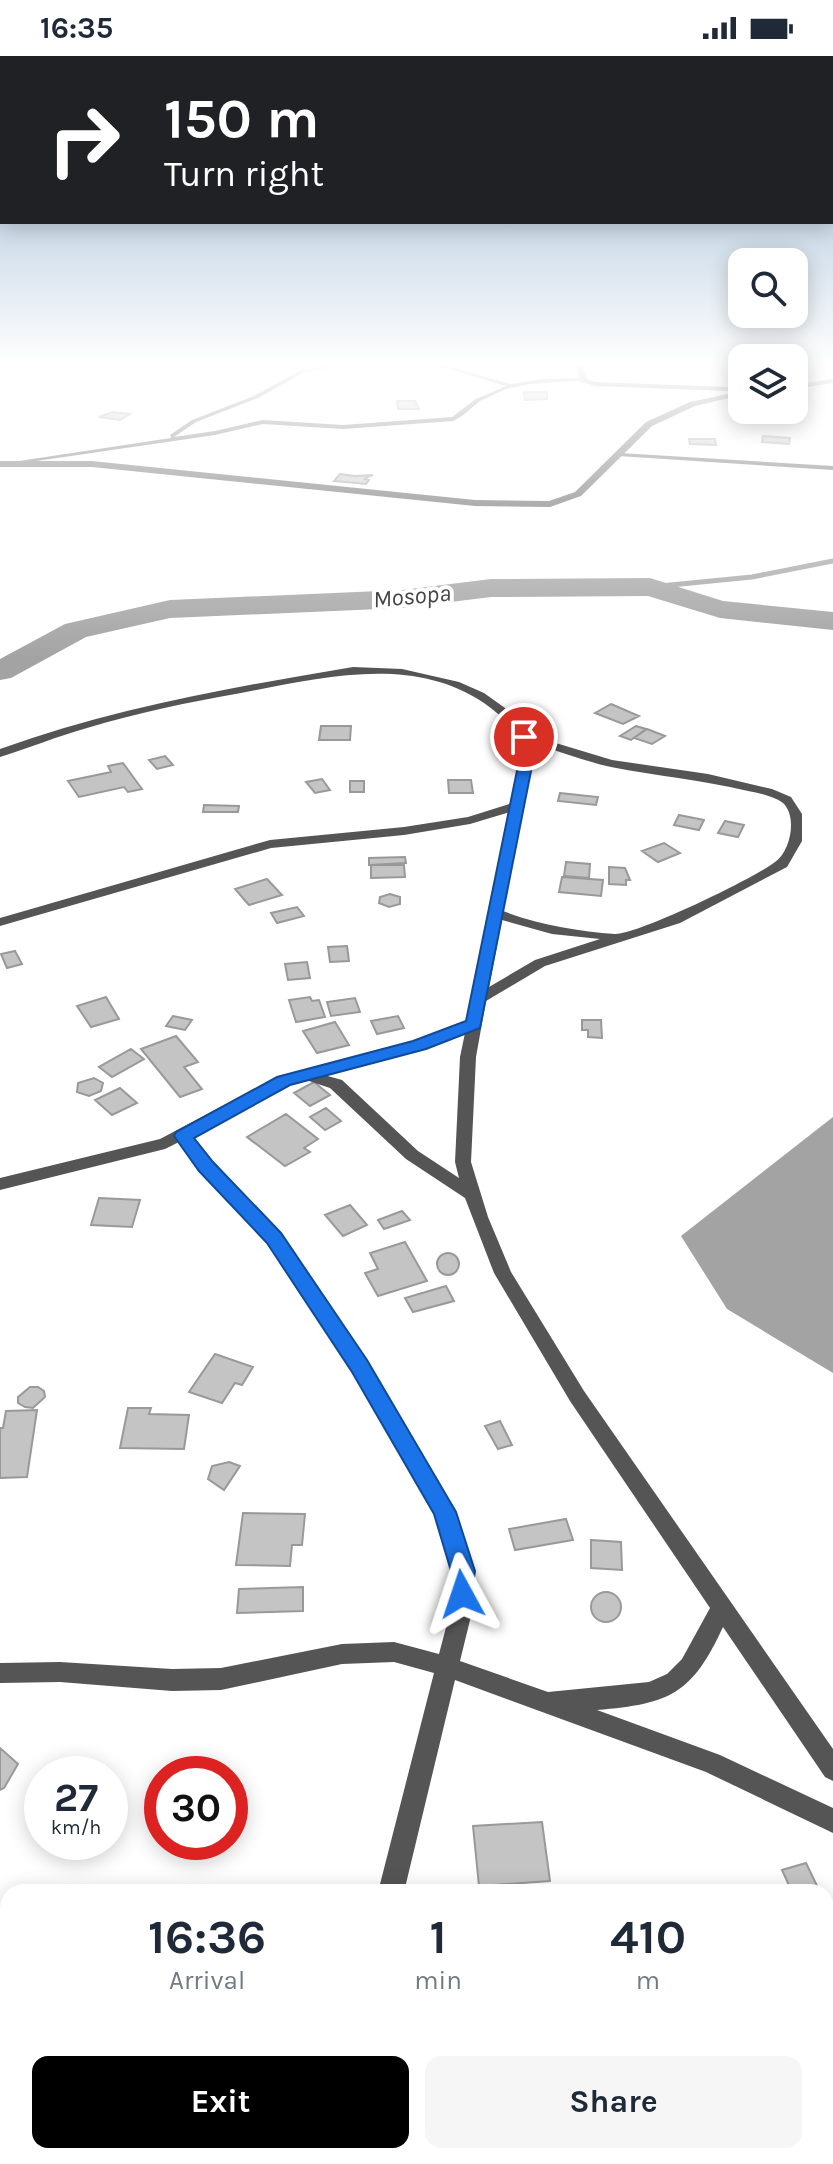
<!DOCTYPE html>
<html lang="en">
<head>
<meta charset="utf-8">
<style>
  body { margin:0; font-family:Karla,sans-serif; background:#f6f6f7; color:#1f2937; height:100vh; display:flex; flex-direction:column; font-size:30px; white-space:nowrap }
  * { box-sizing:border-box; margin:0 }
  p { font-size:26px; color:#747a83 }
  .icon { flex:none; width:44px; height:44px; fill:none; stroke:currentColor; stroke-width:2; stroke-linecap:round; stroke-linejoin:round }
  .map { position:relative; flex:1; overflow:hidden }
  .panel { position:absolute; left:0px; top:1828px; width:834px; height:280px; display:flex; flex-direction:column; background:#fff; border-radius:24px 24px 0 0; box-shadow:0 4px 20px #0003 }
  .panel>* { flex:none }
  .top-card { position:absolute; left:0px; top:0px; width:834px; height:168px; box-shadow:0 4px 20px #0003; background:#202124; color:#fff; overflow:hidden }
  .buttons { position:absolute; left:728px; top:192px; display:grid; gap:16px }
  .buttons a { display:grid; place-items:center; width:80px; height:80px; border-radius:16px; background:#fff; box-shadow:0 4px 20px #0003; font-size:40px }
  .speed { position:absolute; left:24px; top:1700px; display:flex; gap:16px; font-size:40px; font-weight:700; text-align:center }
  .speed>* { display:grid; place-content:center; width:104px; height:104px; border-radius:50%; background:#fff; box-shadow:0 4px 20px #0003; line-height:1 }
  .speed small { font-size:20px; font-weight:400 }
  .speed .limit { border:12px solid #d22; background:#fff; color:#111 }
  .pin { position:absolute; display:grid; place-items:center; width:68px; height:68px; color:#fff; margin:-34px; border:4px solid #fff; border-radius:50%; box-shadow:0 2px 8px #0007 }
  .me { position:absolute; width:88px; margin:-44px; rotate:355deg; stroke-linejoin:round; filter:drop-shadow(0 0 6px #0008) }
  .turn { display:flex; align-items:center; gap:28px; height:168px; padding:0 32px; font-size:36px }
  .turn .icon { width:104px; height:104px; stroke-width:2.5 }
  .turn b { display:block; font-size:56px; line-height:68px }
  .eta { display:flex; justify-content:space-evenly; align-items:center; height:136px; text-align:center }
  .eta b { font-size:48px; font-weight:700; line-height:56px }
  .cta { display:flex; gap:16px; margin-top:auto; padding:16px 32px }
  .cta a { flex:1; height:92px; border-radius:16px; background:#000; color:#fff; font-size:32px; font-weight:700; line-height:92px; text-align:center }
  .cta a+a { background:#f6f6f7; color:#1f2937 }
  .status { display:flex; justify-content:space-between; align-items:center; height:56px; padding:0 40px; background:#fff; direction:ltr }
  .status svg { height:22px; fill:currentColor }
  .map>svg:first-child { display:block }
</style>
</head>
<body>
<div class="status"><b>16:35</b><svg viewBox="0 0 49 12"><path d="M0 12V9h3v3zM5 12V6h3v6zM10 12V3h3v9zM15 12V0h3v12zM26 1h20v11H26zM47 4h2v5h-2z"/></svg></div>
<div class="map">
<svg width="833" height="2108" viewBox="0 0 833 2108">
  <rect width="100%" height="100%" fill="#fff"/>
  <path fill="#a3a3a3" d="M 833,1061 L 833,1317 L 727,1253 L 681,1180 Z"/>
  <g fill="none" stroke-linecap="round" stroke-linejoin="round">
    <path stroke="#a3a3a3" stroke-width="5" d="M 650,531 L 752,521 L 833,505"/>
    <path fill="#a3a3a3" fill-rule="evenodd" d="M 650,522 L 723,545 L 833,556 L 833,574 L 720,562 L 648,540 L 491,541 L 402,552 L 170,562 L 86,581 L 11,622 L 0,624 L 0,603 L 65,568 L 170,544 L 402,534 L 491,523 Z"/>
  </g>
  <path fill="#c4c4c4" stroke="#999" stroke-width="2" d="M 524,336 L 547,336 L 547,343 L 525,344 Z
    M 397,345 L 415,345 L 419,353 L 398,353 Z
    M 113,356 L 130,358 L 120,364 L 99,361 Z
    M 763,380 L 790,382 L 789,388 L 762,386 Z
    M 689,383 L 715,383 L 716,389 L 690,388 Z
    M 340,418 L 355,420 L 373,419 L 367,421 L 365,423 L 369,424 L 366,428 L 334,425 Z
    M 611,648 L 639,660 L 623,668 L 595,657 Z
    M 321,670 L 351,670 L 350,684 L 319,684 Z
    M 636,670 L 646,673 L 631,684 L 620,680 Z
    M 647,673 L 665,680 L 652,688 L 634,682 Z
    M 165,700 L 173,709 L 157,713 L 149,704 Z
    M 123,707 L 142,733 L 128,736 L 124,731 L 79,741 L 68,725 L 111,716 L 108,710 Z
    M 322,723 L 330,734 L 315,737 L 306,726 Z
    M 448,724 L 471,724 L 473,737 L 449,737 Z
    M 350,725 L 364,725 L 364,736 L 350,736 Z
    M 560,737 L 598,741 L 596,749 L 558,745 Z
    M 204,749 L 239,750 L 238,756 L 203,756 Z
    M 679,759 L 704,764 L 699,774 L 674,769 Z
    M 725,765 L 744,769 L 738,781 L 718,777 Z
    M 664,787 L 680,797 L 658,806 L 642,795 Z
    M 405,801 L 406,807 L 369,809 L 369,802 Z
    M 566,806 L 590,808 L 589,822 L 564,820 Z
    M 371,809 L 404,809 L 405,821 L 371,822 Z
    M 609,811 L 625,812 L 630,824 L 626,824 L 626,829 L 609,828 Z
    M 562,821 L 603,824 L 601,840 L 559,836 Z
    M 267,823 L 282,839 L 249,849 L 235,833 Z
    M 390,838 L 400,841 L 400,848 L 389,851 L 379,847 L 380,841 Z
    M 297,851 L 304,860 L 277,867 L 271,857 Z
    M 347,890 L 349,905 L 330,906 L 328,891 Z
    M 15,895 L 22,908 L 7,912 L 1,898 Z
    M 307,906 L 310,922 L 288,924 L 285,908 Z
    M 106,941 L 119,963 L 91,971 L 77,950 Z
    M 310,941 L 312,945 L 319,944 L 325,961 L 296,966 L 289,944 Z
    M 355,942 L 360,956 L 331,960 L 327,946 Z
    M 173,960 L 192,964 L 185,974 L 166,970 Z
    M 398,960 L 404,972 L 377,978 L 371,965 Z
    M 582,964 L 601,964 L 602,982 L 588,981 L 588,974 L 582,974 Z
    M 335,966 L 349,989 L 317,997 L 303,975 Z
    M 176,980 L 198,1006 L 184,1011 L 202,1033 L 180,1041 L 141,993 Z
    M 131,993 L 144,1003 L 112,1021 L 99,1011 Z
    M 94,1022 L 103,1027 L 101,1035 L 89,1040 L 77,1036 L 78,1027 Z
    M 314,1026 L 330,1039 L 310,1050 L 294,1037 Z
    M 120,1032 L 137,1047 L 112,1059 L 95,1044 Z
    M 326,1052 L 341,1065 L 325,1074 L 310,1061 Z
    M 286,1058 L 318,1083 L 304,1092 L 310,1096 L 285,1110 L 247,1081 Z
    M 99,1142 L 140,1144 L 132,1171 L 91,1169 Z
    M 350,1149 L 367,1169 L 343,1180 L 325,1159 Z
    M 402,1155 L 410,1164 L 384,1173 L 378,1164 Z
    M 405,1186 L 427,1225 L 378,1240 L 365,1217 L 378,1213 L 370,1197 Z
    M437 1208a11 11 0 1 1 22 0a11 11 0 1 1-22 0Z
    M 446,1230 L 454,1245 L 413,1256 L 405,1242 Z
    M 215,1298 L 253,1311 L 242,1329 L 235,1327 L 222,1347 L 189,1336 Z
    M 30,1331 L 38,1331 L 44,1335 L 45,1341 L 33,1352 L 25,1351 L 18,1347 L 18,1341 Z
    M 128,1352 L 151,1352 L 149,1358 L 189,1359 L 184,1393 L 120,1392 Z
    M 37,1354 L 27,1421 L 0,1422 L 0,1372 L 3,1372 L 6,1355 Z
    M 500,1365 L 512,1389 L 498,1393 L 485,1370 Z
    M 229,1406 L 240,1410 L 224,1434 L 208,1423 L 212,1410 Z
    M 243,1457 L 305,1458 L 302,1489 L 292,1489 L 290,1510 L 236,1509 Z
    M 566,1463 L 573,1484 L 515,1494 L 509,1473 Z
    M 591,1484 L 621,1486 L 622,1514 L 591,1512 Z
    M 303,1531 L 303,1555 L 237,1557 L 239,1533 Z
    M591 1551a15 15 0 1 1 30 0a15 15 0 1 1-30 0Z
    M 0,1692 L 18,1708 L 4,1732 L 0,1734 Z
    M 542,1766 L 550,1825 L 479,1830 L 473,1770 Z
    M 806,1807 L 820,1836 L 792,1836 L 782,1814 Z
    M 826,1850 L 833,1865 L 833,1877 L 826,1880 Z
    M 542,2100 L 610,2100 L 611,2108 L 543,2108 Z"/>
  <g fill="none" stroke-linecap="round" stroke-linejoin="round">
    <path fill="#555" fill-rule="evenodd" d="M 337,308 L 349,308 L 305,316 L 258,342 L 196,366 L 174,381 L 215,375 L 263,364 L 343,369 L 452,361 L 476,343 L 506,330 L 432,308 L 440,308 L 511,328 L 543,323 L 584,322 L 587,324 L 530,328 L 506,333 L 480,345 L 462,360 L 453,365 L 343,373 L 263,368 L 215,379 L 9,409 L 6,407 L 171,382 L 170,379 L 192,364 L 254,340 L 301,314 Z
      M 620,397 L 833,410 L 833,414 L 618,400 L 617,399 Z"/>
    <path fill="#555" fill-rule="evenodd" d="M 575,308 L 581,308 L 587,323 L 596,326 L 728,331 L 732,333 L 728,335 L 595,330 L 581,326 Z
      M 833,323 L 833,327 L 794,333 L 794,329 Z
      M 742,335 L 742,339 L 695,350 L 652,370 L 581,440 L 550,451 L 475,450 L 92,411 L 0,411 L 0,405 L 92,405 L 475,444 L 549,445 L 575,436 L 646,366 L 690,346 Z
      M 353,611 L 402,613 L 459,626 L 484,637 L 505,652 L 526,678 L 612,704 L 708,718 L 772,733 L 791,741 L 802,758 L 802,785 L 787,811 L 680,867 L 545,910 L 486,945 L 476,1001 L 471,1106 L 488,1161 L 511,1216 L 584,1335 L 833,1693 L 833,1725 L 825,1721 L 723,1571 C 692,1638 670,1648 597,1654 L 720,1699 L 833,1752 L 833,1777 L 706,1716 L 455,1624 L 404,1836 L 378,1836 L 434,1617 L 394,1606 L 342,1608 L 221,1634 L 172,1635 L 60,1626 L 0,1627 L 0,1607 L 60,1606 L 172,1613 L 221,1612 L 342,1588 L 394,1586 L 439,1598 L 449,1560 L 452,1515 L 435,1458 L 353,1315 L 268,1186 L 200,1115 L 179,1086 L 165,1093 L 0,1134 L 0,1122 L 160,1083 L 277,1021 L 414,986 L 468,965 L 510,756 L 470,768 L 404,779 L 271,792 L 0,870 L 0,862 L 270,784 L 404,771 L 468,761 L 512,747 C 514,734 524,706 522,694 C 518,674 500,658 484,647 C 412,598 320,622 241,637 C 189,646 137,657 87,672 C 58,680 29,692 0,701 L 0,693 C 115,652 233,631 353,611 ZM 530,686 C 557,695 584,705 611,711 C 657,720 703,724 748,735 C 759,737 774,740 783,747 C 798,761 790,796 775,806 C 755,822 637,879 615,878 C 579,875 539,869 503,855 L 534,695 ZM 502,864 L 552,878 L 600,883 L 535,904 L 489,931 ZM 465,977 L 460,1001 L 455,1106 L 459,1122 L 418,1095 L 342,1024 L 324,1019 L 424,992 ZM 306,1024 L 330,1032 L 406,1103 L 465,1142 L 494,1217 L 570,1345 L 710,1552 L 682,1603 L 667,1618 L 649,1626 L 548,1636 L 460,1605 L 471,1560 L 474,1515 L 452,1450 L 367,1305 L 280,1178 L 212,1107 L 192,1080 L 289,1029 Z
      M 231,2100 L 268,2100 L 265,2108 L 228,2108 Z"/>
  </g>
  <linearGradient id="sky" x2="0" y2="1"><stop stop-color="#8cadcc"/><stop offset="0.51" stop-color="#fff"/><stop offset="1" stop-color="#fff" stop-opacity="0"/></linearGradient>
  <rect width="833" height="603" fill="url(#sky)"/>
  <path fill="#1a73e8" stroke="#114b97" stroke-width="2" d="M 524,677 L 531,681 L 535,695 L 480,972 L 426,993 L 290,1029 L 194,1082 L 213,1106 L 281,1177 L 367,1304 L 456,1456 L 475,1515 L 470,1546 L 462,1549 L 453,1546 L 449,1538 L 451,1515 L 434,1458 L 352,1316 L 267,1187 L 199,1115 L 174,1080 L 176,1076 L 277,1021 L 413,985 L 466,965 L 521,695 L 517,681 Z"/>
  <g text-anchor="middle" stroke-width="8" stroke-linejoin="round" paint-order="stroke">
    <g font-size="24" font-style="italic" fill="#444" stroke="#fff">
      <text transform="translate(412 540) rotate(-5)" y="8">Mosopa</text>
    </g>
  </g>
</svg>
<div class="buttons">
<a><svg class="icon" aria-label="search" viewBox="0 0 24 24"><circle cx="10" cy="10" r="6"/><path d="M15 15l6 6"/></svg></a>
<a><svg class="icon" aria-label="layers" viewBox="0 0 24 24"><path d="M12 4l9 5-9 5-9-5zM3 14l9 5 9-5"/></svg></a>
</div>
<div class="speed"><div>27<small>km/h</small></div><div class="limit">30</div></div>
<div class="pin" style="left:524px;top:681px;background:#d93025"><svg class="icon" aria-label="arrive" viewBox="0 0 24 24"><path d="M6 21V4h12l-3 4 3 4H6"/></svg></div>
<svg class="me" style="left:462px;top:1538px" viewBox="-20 -20 40 40"><path d="M0-17L14 15 0 8-14 15z" fill="#1a73e8" stroke="#fff" stroke-width="4"/></svg>
<div class="top-card">
<div class="turn"><svg class="icon" aria-label="right" viewBox="0 0 24 24"><path d="M7 20v-9h11M14 6l5 5-5 5"/></svg><div><b>150 m</b>Turn right</div></div>
</div>
<section class="panel">
<div class="eta">
<div><b>16:36</b><p>Arrival</p></div>
<div><b>1</b><p>min</p></div>
<div><b>410</b><p>m</p></div>
</div>
<div class="cta"><a>Exit</a><a>Share</a></div>
</section>
</div>
</body>
</html>
